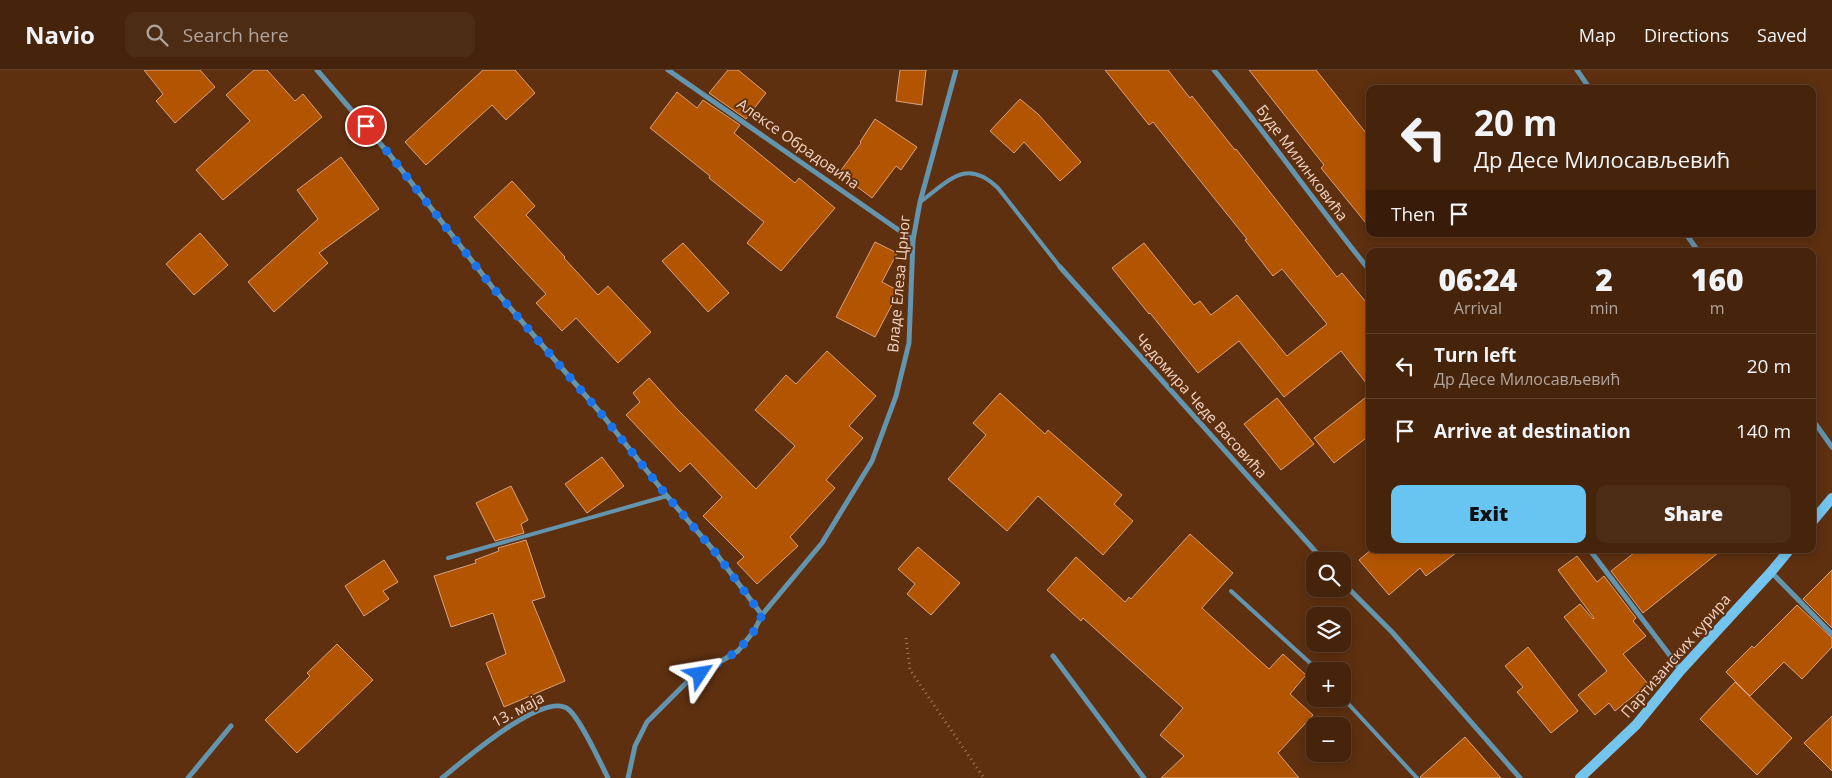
<!DOCTYPE html>
<html lang="en">
<head>
<meta charset="utf-8">
<style>
  body { margin:0; font-family:"Open Sans",sans-serif; background:#4d2c15; color:#f1f3f6; height:100vh; display:flex; flex-direction:column; font-size:19px; white-space:nowrap }
  * { box-sizing:border-box; margin:0 }
  p { font-size:16px; color:#b0a49d }
  .icon { flex:none; width:28px; height:28px; fill:none; stroke:currentColor; stroke-width:2; stroke-linecap:round; stroke-linejoin:round }
  .map { position:relative; flex:1; overflow:hidden }
  .panel { position:absolute; left:1366px; top:178px; width:450px; height:305px; display:flex; flex-direction:column; background:#46240c; border-radius:10px; box-shadow:0 2px 12px #0003,0 0 0 1px #5e412d }
  .panel>* { flex:none }
  .top-card { position:absolute; left:1366px; top:15px; width:450px; height:152px; border-radius:10px; box-shadow:0 2px 12px #0003,0 0 0 1px #5e412d; background:#46240c; color:#f1f3f6; overflow:hidden }
  .controls { position:absolute; left:1306px; top:482px; display:grid; gap:10px }
  .controls a { display:grid; place-items:center; width:45px; height:45px; border-radius:10px; background:#46240c; box-shadow:0 2px 12px #0003,0 0 0 1px #5e412d; font-size:25px }
  .pin { position:absolute; display:grid; place-items:center; width:42px; height:42px; color:#fff; margin:-21px; border:2px solid #fff; border-radius:50%; box-shadow:0 1px 5px #0007 }
  .me { position:absolute; width:55px; margin:-28px; rotate:57deg; stroke-linejoin:round; filter:drop-shadow(0 0 4px #0008) }
  .turn { display:flex; align-items:center; gap:18px; height:105px; padding:0 25px; font-size:22px }
  .turn .icon { width:65px; height:65px; stroke-width:2.5 }
  .turn b { display:block; font-size:35px; line-height:42px }
  .then { display:flex; align-items:center; height:48px; padding:0 25px; background:#0003; gap:10px; font-size:19px }
  .eta { display:flex; justify-content:space-evenly; align-items:center; height:85px; text-align:center }
  .eta b { font-size:30px; font-weight:800; line-height:35px }
  .cta { display:flex; gap:10px; margin-top:auto; padding:10px 25px }
  .cta a { flex:1; height:58px; border-radius:10px; background:#68c4f0; color:#111; font-size:20px; font-weight:800; line-height:58px; text-align:center }
  .cta a+a { background:#4d2c15; color:#f1f3f6 }
  ul { padding:0; list-style:none }
  li { display:flex; align-items:center; gap:15px; height:65px; padding:0 25px; border-top:1px solid #5e412d }
  li div { flex:1 }
  li b { display:block; font-size:19px }
  li em { font-style:normal }
  header { display:flex; align-items:center; gap:30px; box-sizing:border-box; height:70px; padding:0 25px; background:#46240c; border-bottom:1px solid #5e412d }
  header strong { font-size:24px }
  nav { display:flex; gap:28px; margin-inline-start:auto; font-size:18px }
  .search { width:350px; height:45px; background:#4d2c15; display:flex; align-items:center; gap:12px; box-sizing:border-box; padding:0 18px; border-radius:10px; color:#b0a49d; font-size:19px }
  .map>svg:first-child { display:block }
</style>
</head>
<body>
<header>
<strong>Navio</strong>
<div class="search"><svg class="icon" aria-label="search" viewBox="0 0 24 24"><circle cx="10" cy="10" r="6"/><path d="M15 15l6 6"/></svg>Search here</div>
<nav><a>Map</a><a>Directions</a><a>Saved</a></nav>
</header>
<div class="map">
<svg width="1832" height="708" viewBox="0 0 1832 708">
  <rect width="100%" height="100%" fill="#5e3010"/>
  <path fill="#b35500" stroke="#d9a181" d="M 144,0 L 200,0 L 215,17 L 175,53 L 156,31 L 163,24 Z
    M 254,0 L 267,0 L 295,31 L 303,24 L 322,47 L 223,130 L 196,100 L 250,51 L 226,25 Z
    M 483,0 L 515,0 L 535,23 L 506,50 L 492,35 L 426,95 L 405,72 Z
    M 728,0 L 738,0 L 766,23 L 746,49 L 709,23 Z
    M 900,0 L 926,0 L 922,35 L 896,31 Z
    M 1105,0 L 1168,0 L 1190,28 L 1192,26 L 1235,80 L 1236,79 L 1337,207 L 1342,203 L 1370,237 L 1370,318 L 1341,281 L 1284,327 L 1239,271 L 1198,303 L 1150,243 L 1149,244 L 1112,198 L 1144,173 L 1194,235 L 1200,231 L 1211,245 L 1237,225 L 1287,286 L 1327,254 L 1282,199 L 1273,206 L 1245,170 L 1247,169 L 1153,52 L 1149,55 Z
    M 1249,0 L 1316,0 L 1370,68 L 1370,158 L 1321,98 L 1324,95 Z
    M 677,22 L 697,38 L 703,30 L 740,55 L 734,63 L 795,113 L 799,108 L 835,138 L 781,201 L 747,173 L 764,152 L 709,108 L 710,106 L 650,58 Z
    M 1020,29 L 1038,44 L 1081,92 L 1060,111 L 1024,72 L 1014,83 L 990,61 Z
    M 875,49 L 917,77 L 901,100 L 896,96 L 872,128 L 839,103 L 861,73 L 860,72 Z
    M 341,87 L 379,139 L 319,183 L 328,193 L 274,242 L 248,212 L 318,149 L 297,120 Z
    M 512,111 L 535,136 L 526,145 L 565,187 L 564,188 L 598,225 L 608,216 L 651,262 L 618,293 L 576,248 L 562,261 L 536,233 L 546,224 L 474,147 Z
    M 200,163 L 228,195 L 194,225 L 166,194 Z
    M 875,172 L 897,183 L 882,212 L 899,221 L 875,267 L 836,247 Z
    M 683,173 L 729,223 L 708,242 L 662,191 Z
    M 827,281 L 876,326 L 849,356 L 863,368 L 826,410 L 835,418 L 790,467 L 798,476 L 757,514 L 737,493 L 744,487 L 703,446 L 722,427 L 690,393 L 680,402 L 626,345 L 640,332 L 633,323 L 649,308 L 677,339 L 756,419 L 795,376 L 755,340 L 786,305 L 796,314 Z
    M 1000,323 L 1045,364 L 1048,360 L 1122,425 L 1114,434 L 1133,451 L 1103,485 L 1038,426 L 1007,461 L 948,409 L 986,365 L 973,353 Z
    M 1370,324 L 1370,365 L 1334,393 L 1314,368 Z
    M 1277,328 L 1314,374 L 1281,400 L 1244,354 Z
    M 602,387 L 624,416 L 587,443 L 565,414 Z
    M 511,416 L 528,450 L 521,454 L 524,463 L 495,471 L 476,433 Z
    M 1190,464 L 1233,503 L 1202,538 L 1269,599 L 1283,584 L 1306,605 L 1290,624 L 1313,645 L 1278,683 L 1299,708 L 1161,708 L 1184,686 L 1160,665 L 1183,638 L 1083,548 L 1081,551 L 1047,520 L 1076,487 L 1125,532 L 1129,527 L 1131,529 Z
    M 526,470 L 545,527 L 532,531 L 565,611 L 504,637 L 486,593 L 506,584 L 493,543 L 451,557 L 434,506 L 476,493 L 475,490 L 499,481 L 498,478 Z
    M 918,477 L 960,513 L 931,545 L 907,524 L 915,514 L 898,499 Z
    M 1372,479 L 1461,479 L 1426,506 L 1420,498 L 1389,525 L 1359,490 Z
    M 1639,479 L 1723,479 L 1643,543 L 1611,501 Z
    M 1577,486 L 1597,512 L 1604,506 L 1636,548 L 1633,551 L 1646,566 L 1623,584 L 1648,614 L 1615,641 L 1609,633 L 1595,645 L 1578,625 L 1607,601 L 1564,547 L 1580,534 L 1593,549 L 1594,548 L 1558,500 Z
    M 384,490 L 398,512 L 383,521 L 389,529 L 364,546 L 345,516 Z
    M 1832,500 L 1832,558 L 1803,529 Z
    M 1797,535 L 1832,568 L 1832,577 L 1802,609 L 1784,592 L 1750,626 L 1726,602 L 1752,576 L 1754,578 Z
    M 337,574 L 373,610 L 297,683 L 265,650 L 310,606 L 307,603 Z
    M 1528,577 L 1578,641 L 1551,663 L 1517,622 L 1523,617 L 1505,596 Z
    M 1735,612 L 1792,668 L 1757,705 L 1700,649 Z
    M 1832,646 L 1832,701 L 1804,673 Z
    M 1465,667 L 1501,708 L 1421,708 L 1420,707 Z"/>
  <g fill="none" stroke-linecap="round" stroke-linejoin="round">
    <path stroke="#a07a61" stroke-width="3" stroke-dasharray="1 4" stroke-linecap="butt" d="M 906,568 L 910,600 L 984,708"/>
    <path stroke="#6495ae" stroke-width="4" d="M 920,132 C 949,111 966,87 998,118 L 1060,197
      M 448,488 L 667,426
      M 1231,521 L 1319,601
      M 1342,627 L 1417,708"/>
    <path stroke="#6495ae" stroke-width="5" d="M 317,0 L 390,85 L 493,218 L 604,347 L 667,426 L 715,482 L 762,545 L 754,561 L 738,581 L 688,611 L 647,652 L 635,676 L 628,708
      M 668,0 L 913,170
      M 1214,0 C 1268,66 1317,135 1370,201
      M 1577,0 L 1590,19
      M 1686,164 L 1698,181
      M 1060,197 L 1324,491
      M 1812,349 L 1832,377
      M 1589,479 L 1681,600
      M 1771,502 L 1832,564
      M 1342,512 L 1392,562 L 1520,708
      M 762,545 L 822,473 L 872,391 L 896,326 L 909,273 L 913,170 L 920,132 L 956,0
      M 1053,586 L 1144,708
      M 188,708 L 231,656
      M 442,708 C 462,692 544,620 568,639 C 580,648 600,692 608,708"/>
    <path stroke="#74c5ee" stroke-width="10" d="M 1812,452 L 1832,428
      M 1580,708 L 1636,655 L 1681,600 L 1771,502 L 1790,479"/>
  </g>
  <g fill="none" stroke-linecap="round" stroke-linejoin="round">
    <path stroke="#1a73e8" stroke-width="9" stroke-dasharray="0 16.2" d="M 366,56 L 390,85 L 493,218 L 604,347 L 667,426 L 715,482 L 762,545 L 754,561 L 738,581 L 700,604"/>
  </g>
  <g text-anchor="middle" stroke-width="4" stroke-linejoin="round" paint-order="stroke">
    <g font-size="15" fill="#f1d3c3" stroke="#5e3010">
      <text transform="translate(798 74) rotate(35)" y="5">Алексе Обрадовића</text>
      <text transform="translate(1302 93) rotate(53)" y="5">Буде Милинковића</text>
      <text transform="translate(899 214) rotate(-85)" y="5">Владе Елеза Црног</text>
      <text transform="translate(1201 336) rotate(48)" y="5">Чедомира Чеде Васовића</text>
      <text transform="translate(1676 586) rotate(-49)" y="5">Партизанских курира</text>
      <text transform="translate(518 640) rotate(-28)" y="5">13. маја</text>
    </g>
  </g>
</svg>
<div class="controls">
<a><svg class="icon" aria-label="search" viewBox="0 0 24 24"><circle cx="10" cy="10" r="6"/><path d="M15 15l6 6"/></svg></a>
<a><svg class="icon" aria-label="layers" viewBox="0 0 24 24"><path d="M12 4l9 5-9 5-9-5zM3 14l9 5 9-5"/></svg></a>
<a>+</a>
<a>−</a>
</div>
<div class="pin" style="left:366px;top:56px;background:#d93025"><svg class="icon" aria-label="arrive" viewBox="0 0 24 24"><path d="M6 21V4h12l-3 4 3 4H6"/></svg></div>
<svg class="me" style="left:700px;top:604px" viewBox="-20 -20 40 40"><path d="M0-17L14 15 0 8-14 15z" fill="#1a73e8" stroke="#fff" stroke-width="4"/></svg>
<div class="top-card">
<div class="turn"><svg class="icon" aria-label="left" viewBox="0 0 24 24"><path d="M17 20v-9H6M10 6l-5 5 5 5"/></svg><div><b>20 m</b>Др Десе Милосављевић</div></div>
<div class="then">Then<svg class="icon" aria-label="arrive" viewBox="0 0 24 24"><path d="M6 21V4h12l-3 4 3 4H6"/></svg></div>
</div>
<section class="panel">
<div class="eta">
<div><b>06:24</b><p>Arrival</p></div>
<div><b>2</b><p>min</p></div>
<div><b>160</b><p>m</p></div>
</div>
<ul>
<li><svg class="icon" aria-label="left" viewBox="0 0 24 24"><path d="M17 20v-9H6M10 6l-5 5 5 5"/></svg><div><b>Turn left</b><p>Др Десе Милосављевић</p></div><em>20 m</em></li>
<li><svg class="icon" aria-label="arrive" viewBox="0 0 24 24"><path d="M6 21V4h12l-3 4 3 4H6"/></svg><div><b>Arrive at destination</b></div><em>140 m</em></li>
</ul>
<div class="cta"><a>Exit</a><a>Share</a></div>
</section>
</div>
</body>
</html>
